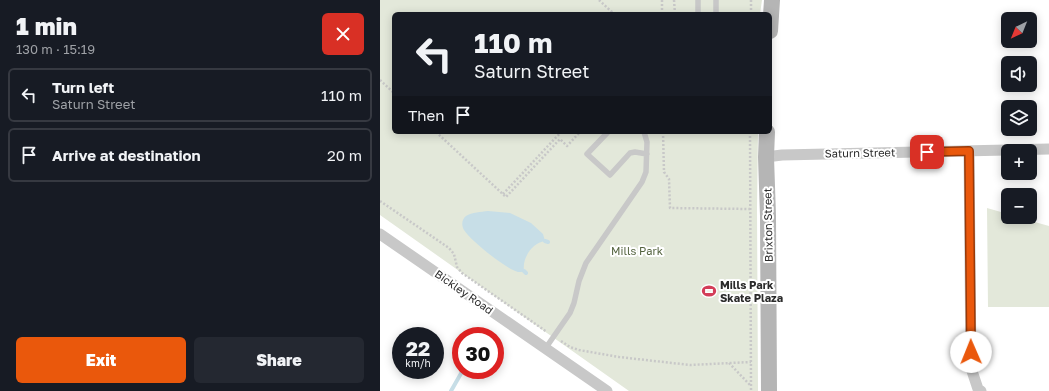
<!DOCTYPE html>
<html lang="en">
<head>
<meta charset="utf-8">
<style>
  body { margin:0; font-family:"Golos Text",sans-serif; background:#242831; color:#f1f3f6; height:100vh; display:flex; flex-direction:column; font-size:15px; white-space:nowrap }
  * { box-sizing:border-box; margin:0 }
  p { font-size:13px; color:#9ea1a6 }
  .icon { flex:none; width:22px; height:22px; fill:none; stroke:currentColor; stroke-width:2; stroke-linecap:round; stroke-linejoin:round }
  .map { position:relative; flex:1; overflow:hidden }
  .details { display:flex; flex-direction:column; background:#171b24; width:380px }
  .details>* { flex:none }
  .hud { position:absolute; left:12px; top:12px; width:380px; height:122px; border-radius:6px; box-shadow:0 2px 10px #0003; background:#171b24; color:#f1f3f6; overflow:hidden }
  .needle { width:26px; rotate:223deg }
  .fabs { position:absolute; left:621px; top:12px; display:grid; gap:8px }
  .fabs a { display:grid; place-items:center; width:36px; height:36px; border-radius:6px; background:#171b24; box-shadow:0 2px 10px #0003; font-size:20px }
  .speed { position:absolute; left:12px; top:327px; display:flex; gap:8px; font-size:20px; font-weight:700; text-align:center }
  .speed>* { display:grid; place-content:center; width:52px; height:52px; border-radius:50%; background:#171b24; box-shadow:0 2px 10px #0003; line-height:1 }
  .speed small { font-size:10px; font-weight:400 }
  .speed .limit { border:6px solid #d22; background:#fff; color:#111 }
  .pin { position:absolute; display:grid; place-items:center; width:34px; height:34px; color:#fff; margin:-17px; border-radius:8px; box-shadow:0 2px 6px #0006 }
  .me { position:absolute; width:44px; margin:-22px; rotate:359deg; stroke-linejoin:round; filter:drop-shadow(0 0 3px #0008) }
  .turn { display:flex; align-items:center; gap:14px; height:84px; padding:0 16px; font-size:18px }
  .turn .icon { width:52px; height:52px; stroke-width:2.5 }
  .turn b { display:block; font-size:28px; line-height:34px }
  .then { display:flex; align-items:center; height:38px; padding:0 16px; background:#0003; gap:8px; font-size:15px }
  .round { display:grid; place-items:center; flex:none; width:42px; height:42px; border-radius:6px; background:#242831 }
  .overview { display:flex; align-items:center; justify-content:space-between; height:68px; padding:0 16px }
  h1 { font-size:24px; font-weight:800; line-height:30px }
  .button { display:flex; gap:8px; margin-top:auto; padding:8px 16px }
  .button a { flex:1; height:46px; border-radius:6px; background:#ea580c; color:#fff; font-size:16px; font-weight:800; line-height:46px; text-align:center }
  .button a+a { background:#242831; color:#f1f3f6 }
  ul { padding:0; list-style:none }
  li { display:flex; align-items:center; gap:12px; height:54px; margin:0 8px 6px; padding:0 8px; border:2px solid #363941; border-radius:6px }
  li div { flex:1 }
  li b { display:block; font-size:15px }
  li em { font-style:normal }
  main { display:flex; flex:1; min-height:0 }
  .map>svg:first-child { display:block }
</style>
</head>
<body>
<main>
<section class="details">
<div class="overview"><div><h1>1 min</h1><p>130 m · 15:19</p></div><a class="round" style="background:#d93025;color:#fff"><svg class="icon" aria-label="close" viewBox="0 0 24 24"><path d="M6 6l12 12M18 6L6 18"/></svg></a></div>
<ul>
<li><svg class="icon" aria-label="left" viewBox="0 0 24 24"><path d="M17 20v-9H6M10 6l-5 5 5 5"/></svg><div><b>Turn left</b><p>Saturn Street</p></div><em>110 m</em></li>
<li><svg class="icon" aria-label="arrive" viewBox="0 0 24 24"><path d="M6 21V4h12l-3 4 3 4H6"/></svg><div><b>Arrive at destination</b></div><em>20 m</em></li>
</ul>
<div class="button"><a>Exit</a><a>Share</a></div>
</section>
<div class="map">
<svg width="669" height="391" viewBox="0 0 669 391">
  <rect width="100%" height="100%" fill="#fff"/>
  <path fill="#e3e8da" d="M 0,0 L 382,0 L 380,14 L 14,14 L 14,132 L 378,132 L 377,208 L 378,391 L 249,391 L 0,215 Z
    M 607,208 L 628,214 L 628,217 L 637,217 L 669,226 L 669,307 L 608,307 Z"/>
  <path fill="#c7dee7" d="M 108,211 L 130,213 L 151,223 L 163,234 L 165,241 C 152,243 142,258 144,271 C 143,272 139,272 138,272 C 126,269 90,240 84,230 C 81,225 82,219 86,216 C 92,212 101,212 108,211 Z"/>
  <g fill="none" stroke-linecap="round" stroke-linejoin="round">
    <path stroke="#c7dee7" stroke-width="4" d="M 165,241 L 168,242
      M 144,271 L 146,273
      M 71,391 L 83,370"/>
    <path stroke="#c8c8c8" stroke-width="2.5" stroke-dasharray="2 2" stroke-linecap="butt" d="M 219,0 L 234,14
      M 282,0 L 282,14
      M 294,0 L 295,14
      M 371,14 L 371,0
      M 0,80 L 14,93
      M 56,132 L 126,197 L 180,139 L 187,146 L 200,132
      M 283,132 L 284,172 L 289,179 L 290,208 L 370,209
      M 370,132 L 371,391
      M 123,194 L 181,132
      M 0,201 L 69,248 L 74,254 L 77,267 L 82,273 L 167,332
      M 181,341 L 190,347 L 199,350 L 239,357 L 310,365 L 371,362
      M 349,363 L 370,385"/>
    <path stroke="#c8c8c8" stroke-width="5.5" d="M 318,0 L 318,14
      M 336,0 L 336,14
      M 228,132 L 207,154 L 230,175 L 250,153 L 255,152 L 267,154
      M 165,349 L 190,313 L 194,303 L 199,281 L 206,263 L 262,182 L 266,172 L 267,142 L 264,132"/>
    <path stroke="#c8c8c8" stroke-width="11" d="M 589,151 L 591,368 L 598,389 L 601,391
      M 386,157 L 402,155 L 669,149
      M 0,234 L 227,391"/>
    <path stroke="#b5b5b5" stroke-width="16" d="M 390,31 L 392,0
      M 387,132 L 386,157 L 388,216 L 389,391"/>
  </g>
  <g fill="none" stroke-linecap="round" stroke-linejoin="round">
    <defs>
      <path id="route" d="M 547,152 L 589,151 L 591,352"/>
    </defs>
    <use href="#route" stroke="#983908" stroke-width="10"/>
    <use href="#route" stroke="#ea580c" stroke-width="7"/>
  </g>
  <defs>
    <symbol id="stadium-bare" viewBox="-9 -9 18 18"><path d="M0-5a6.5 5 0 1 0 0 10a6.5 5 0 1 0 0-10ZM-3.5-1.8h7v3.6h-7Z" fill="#d33d58" stroke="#fff" stroke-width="2.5" paint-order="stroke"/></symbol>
  </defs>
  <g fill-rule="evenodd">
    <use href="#stadium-bare" x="319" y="281" width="20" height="20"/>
  </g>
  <g text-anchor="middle" stroke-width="4" stroke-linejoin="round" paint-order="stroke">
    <g font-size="11" fill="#2b2b2b" stroke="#fff">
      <text transform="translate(480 153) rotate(-1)" y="4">Saturn Street</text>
      <text transform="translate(388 225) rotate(-91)" y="4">Brixton Street</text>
      <text transform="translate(84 292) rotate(35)" y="4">Bickley Road</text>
    </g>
    <g font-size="11" fill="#53623e" stroke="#fff">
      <text x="257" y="255">Mills Park</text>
    </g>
    <g font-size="11" font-weight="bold" fill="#2b2b2b" stroke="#fff" text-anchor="start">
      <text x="340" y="289">Mills Park<tspan x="340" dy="13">Skate Plaza</tspan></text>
    </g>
  </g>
</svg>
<div class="fabs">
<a><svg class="needle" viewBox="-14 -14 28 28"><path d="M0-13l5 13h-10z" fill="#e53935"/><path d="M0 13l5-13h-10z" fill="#9ea1a6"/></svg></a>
<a><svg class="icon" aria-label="sound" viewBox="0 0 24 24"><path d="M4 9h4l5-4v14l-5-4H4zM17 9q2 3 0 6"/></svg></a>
<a><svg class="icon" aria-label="layers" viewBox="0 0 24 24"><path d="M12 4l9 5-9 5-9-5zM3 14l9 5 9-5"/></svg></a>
<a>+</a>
<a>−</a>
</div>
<div class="speed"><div>22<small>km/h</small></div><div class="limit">30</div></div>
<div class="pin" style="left:547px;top:152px;background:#d93025"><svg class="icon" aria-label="arrive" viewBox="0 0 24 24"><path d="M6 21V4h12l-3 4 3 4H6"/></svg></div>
<svg class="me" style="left:591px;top:352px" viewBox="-20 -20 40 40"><circle r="19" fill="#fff"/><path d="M0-13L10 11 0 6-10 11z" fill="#ea580c"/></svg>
<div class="hud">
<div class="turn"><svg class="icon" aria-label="left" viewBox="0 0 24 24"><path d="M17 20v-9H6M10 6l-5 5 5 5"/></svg><div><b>110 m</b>Saturn Street</div></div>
<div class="then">Then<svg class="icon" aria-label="arrive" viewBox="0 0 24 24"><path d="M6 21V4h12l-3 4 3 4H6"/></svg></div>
</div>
</div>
</main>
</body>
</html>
